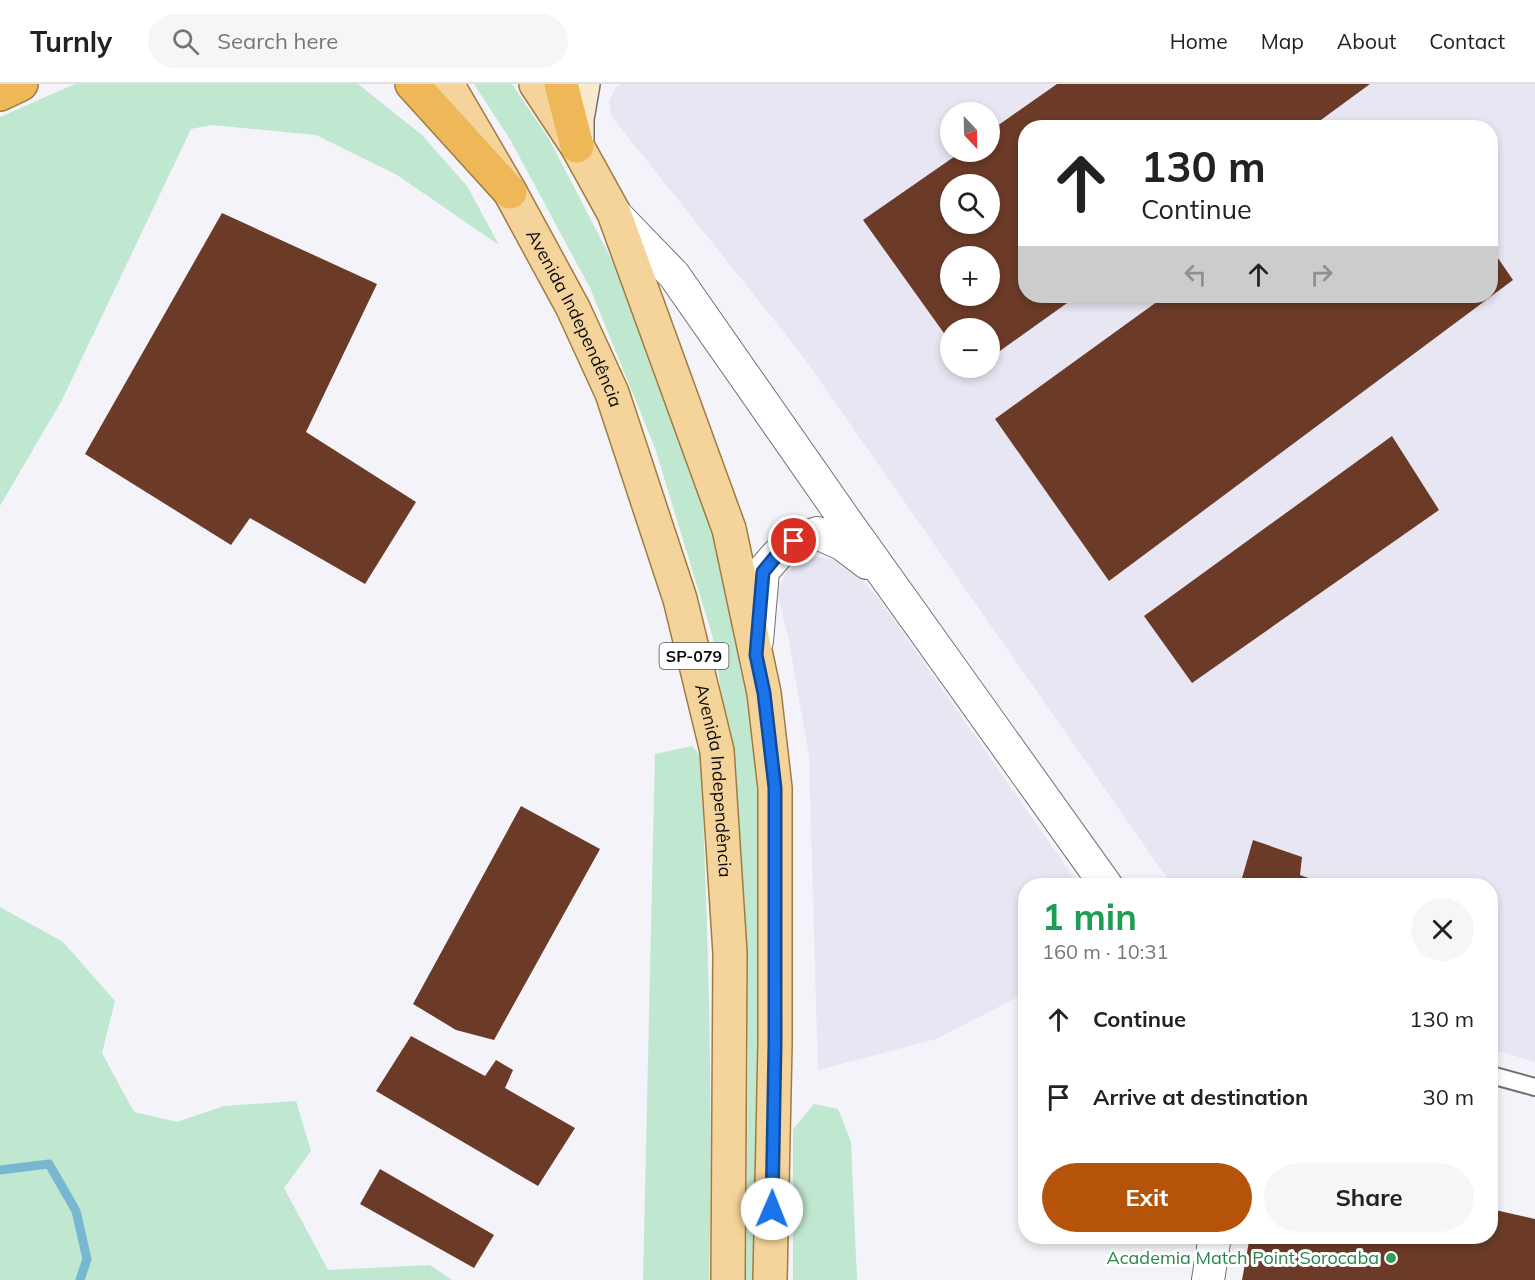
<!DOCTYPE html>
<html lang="en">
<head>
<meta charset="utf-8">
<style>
  body { margin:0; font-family:Mulish,sans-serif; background:#f6f6f6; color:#222; height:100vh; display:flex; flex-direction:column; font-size:22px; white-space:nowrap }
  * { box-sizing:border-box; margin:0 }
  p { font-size:20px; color:#767676 }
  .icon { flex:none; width:33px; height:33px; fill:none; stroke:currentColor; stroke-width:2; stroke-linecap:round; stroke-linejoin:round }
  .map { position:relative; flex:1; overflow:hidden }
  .drawer { position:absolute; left:1018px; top:794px; width:480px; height:366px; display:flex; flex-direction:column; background:#fff; border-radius:24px; box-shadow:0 3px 9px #0003 }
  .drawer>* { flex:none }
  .guide { position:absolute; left:1018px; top:36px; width:480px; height:183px; border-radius:24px; box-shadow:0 3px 9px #0003; background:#fff; color:#222; overflow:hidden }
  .needle { width:39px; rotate:158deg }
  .controls { position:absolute; left:940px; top:18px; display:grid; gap:12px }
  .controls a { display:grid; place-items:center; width:60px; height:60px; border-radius:50%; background:#fff; box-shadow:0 3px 9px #0003; font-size:30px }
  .pin { position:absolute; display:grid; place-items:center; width:51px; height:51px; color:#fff; margin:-26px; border:3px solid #fff; border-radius:50%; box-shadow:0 2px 6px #0007 }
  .me { position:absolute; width:66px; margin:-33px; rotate:1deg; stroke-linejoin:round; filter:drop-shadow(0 0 4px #0008) }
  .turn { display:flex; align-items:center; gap:21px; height:126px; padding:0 24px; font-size:27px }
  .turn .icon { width:78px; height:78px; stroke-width:2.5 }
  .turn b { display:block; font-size:42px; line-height:51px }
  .lanes { display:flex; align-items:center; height:57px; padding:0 24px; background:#0003; justify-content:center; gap:30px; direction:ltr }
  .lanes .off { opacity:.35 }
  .round { display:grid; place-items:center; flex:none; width:63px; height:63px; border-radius:32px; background:#f6f6f6 }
  .summary { display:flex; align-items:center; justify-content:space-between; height:102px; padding:0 24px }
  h1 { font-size:36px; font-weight:700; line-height:45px; color:#1e9e55 }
  .primary-button { display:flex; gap:12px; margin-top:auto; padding:12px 24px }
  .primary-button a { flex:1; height:69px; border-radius:36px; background:#b45309; color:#fff; font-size:24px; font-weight:700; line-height:69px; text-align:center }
  .primary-button a+a { background:#f6f6f6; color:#222 }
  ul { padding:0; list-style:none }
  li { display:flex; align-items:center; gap:18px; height:78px; padding:0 24px }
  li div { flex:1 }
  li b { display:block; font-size:22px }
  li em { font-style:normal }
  header { display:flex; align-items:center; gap:36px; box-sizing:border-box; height:84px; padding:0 30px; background:#fff; border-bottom:2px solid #e0e0e0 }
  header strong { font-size:28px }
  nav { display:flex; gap:33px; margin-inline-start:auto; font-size:21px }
  .search { width:420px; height:54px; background:#f6f6f6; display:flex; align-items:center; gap:15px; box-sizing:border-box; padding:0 21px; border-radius:33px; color:#767676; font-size:22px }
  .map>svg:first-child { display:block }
</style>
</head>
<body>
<header>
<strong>Turnly</strong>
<div class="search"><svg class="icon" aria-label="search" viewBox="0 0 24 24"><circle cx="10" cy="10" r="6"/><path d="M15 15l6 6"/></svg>Search here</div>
<nav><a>Home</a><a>Map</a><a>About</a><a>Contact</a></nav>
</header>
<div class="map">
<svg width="1535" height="1196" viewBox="0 0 1535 1196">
  <rect width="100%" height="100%" fill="#f3f3f9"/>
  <path fill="#e7e6f2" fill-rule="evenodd" d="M 621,0 L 1535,0 L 1535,978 L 1491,965 L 1491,801 L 1172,801 L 802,271 L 612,33 L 609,18 L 615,4 ZM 951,28 L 990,28 L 990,68 L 951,68 ZM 1026,44 L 1491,44 L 1491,212 L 1026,212 ZM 951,100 L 990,100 L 990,140 L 951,140 ZM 951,172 L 990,172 L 990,212 L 951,212 ZM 951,244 L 990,244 L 990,284 L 951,284 Z
    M 811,472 L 845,477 L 880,516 L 1079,801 L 1026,801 L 1026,909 L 936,955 L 818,986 L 809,672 L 789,557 L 777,506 L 787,488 Z"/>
  <path fill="#c0e7cf" d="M 75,0 L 358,0 L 422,51 L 467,102 L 499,161 L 397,91 L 316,51 L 211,41 L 191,45 L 62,316 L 0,422 L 0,33 Z
    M 474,0 L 512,0 L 549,55 L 616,184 L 660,291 L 719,470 L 738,550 L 754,667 L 759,732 L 761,1196 L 746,1196 L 748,967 L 745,822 L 731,671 L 713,554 L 655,364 L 590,204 L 511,57 Z
    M 692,662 L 700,671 C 709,847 713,1020 709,1196 L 643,1196 L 655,670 Z
    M 0,823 L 63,858 L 115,917 L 102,969 L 134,1028 L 177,1038 L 224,1022 L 296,1017 L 311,1067 L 284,1104 L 328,1186 L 430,1181 L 452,1196 L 0,1196 Z
    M 814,1020 L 838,1025 L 851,1058 L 857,1196 L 793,1196 L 793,1045 Z"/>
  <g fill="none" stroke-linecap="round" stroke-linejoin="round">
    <path stroke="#78b7d1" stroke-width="9" d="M 0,1086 L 49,1080 L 76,1127 L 87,1175 L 80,1196"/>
  </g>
  <path fill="#6b3b28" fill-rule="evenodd" d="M 1057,0 L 1370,0 L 1310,44 L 1026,44 L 1026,212 L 1077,212 L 990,274 L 990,244 L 951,244 L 951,259 L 863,136 L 961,68 L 990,68 L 990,47 ZM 951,100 L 990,100 L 990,140 L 951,140 ZM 951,172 L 990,172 L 990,212 L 951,212 Z
    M 222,129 L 377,200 L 306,348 L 416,418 L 365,500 L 250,434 L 231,461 L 85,370 Z
    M 1491,164 L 1513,196 L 1109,497 L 995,335 L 1165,212 L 1491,212 Z
    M 1392,352 L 1439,426 L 1192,599 L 1144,532 Z
    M 521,722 L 600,765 L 494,956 L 456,946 L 413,920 Z
    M 1253,756 L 1302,773 L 1300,791 L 1328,801 L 1240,801 Z
    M 411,952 L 485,992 L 496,976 L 513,986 L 505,1004 L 575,1044 L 538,1102 L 376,1007 Z
    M 380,1085 L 494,1151 L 474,1184 L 360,1120 Z
    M 1491,1125 L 1535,1135 L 1535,1196 L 1242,1196 L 1250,1152 L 1491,1152 Z"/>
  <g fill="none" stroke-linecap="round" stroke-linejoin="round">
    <defs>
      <path id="lane" d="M 1491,991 L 1535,1003"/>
      <path id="street" d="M 614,129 L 674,191 L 843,433 L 1106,801
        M 757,557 L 763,487 L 777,471 L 794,457 L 817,449 L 842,460 L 867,479
        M 1208,1196 L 1215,1152"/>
      <path id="secondary" d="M 577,55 L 577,35 L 583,0"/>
      <g id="primary">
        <path id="s1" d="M 447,0 L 510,108 L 573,224 L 612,309 L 680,515 L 717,667 L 730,869 L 728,1196"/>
        <path d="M 536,0 L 577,62 L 614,129 L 729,445 L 764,609 L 775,704 L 775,959 L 770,1196"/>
      </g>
      <path id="highway" d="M 412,0 L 510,108
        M 561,0 L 577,62
        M 0,10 L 21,0"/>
    </defs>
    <use href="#lane" stroke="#717176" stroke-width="20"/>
    <use href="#street" stroke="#717176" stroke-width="34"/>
    <use href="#secondary" stroke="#717176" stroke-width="36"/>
    <use href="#primary" stroke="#9f7b3e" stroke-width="36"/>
    <use href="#highway" stroke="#9f7b3e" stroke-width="36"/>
    <use href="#lane" stroke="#fff" stroke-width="16"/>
    <use href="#street" stroke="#fff" stroke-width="32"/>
    <use href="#secondary" stroke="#faeacd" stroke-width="33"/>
    <use href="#primary" stroke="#f5d49b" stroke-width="33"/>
    <use href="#highway" stroke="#eeb858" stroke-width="33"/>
  </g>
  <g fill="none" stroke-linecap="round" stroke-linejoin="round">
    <defs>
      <path id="route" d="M 772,1125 L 775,959 L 775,704 L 764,609 L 756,571 L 763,488 L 777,471 L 794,457"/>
    </defs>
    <use href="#route" stroke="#114b97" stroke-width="15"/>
    <use href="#route" stroke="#1a73e8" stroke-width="10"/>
  </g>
  <circle fill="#2e9e5b" stroke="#fff" stroke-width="2" cx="1391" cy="1174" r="6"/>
  <g text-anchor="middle" stroke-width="6" stroke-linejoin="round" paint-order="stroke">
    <rect fill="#fff" stroke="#545456" stroke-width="1.5" x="659.5" y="559" width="69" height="26" rx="4.5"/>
    <g font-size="16" font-weight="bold" fill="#0b0b0d">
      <text x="694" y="578">SP-079</text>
    </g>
    <g font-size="18" fill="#0b0b0d" stroke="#fff">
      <text dy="6" stroke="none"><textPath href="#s1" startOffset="267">Avenida Independência</textPath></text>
      <text dy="6" stroke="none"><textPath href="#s1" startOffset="753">Avenida Independência</textPath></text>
    </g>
    <g font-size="18" fill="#27864d" stroke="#fff" text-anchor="end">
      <text x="1379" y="1180">Academia Match Point Sorocaba</text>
    </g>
  </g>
</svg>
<div class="controls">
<a><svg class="needle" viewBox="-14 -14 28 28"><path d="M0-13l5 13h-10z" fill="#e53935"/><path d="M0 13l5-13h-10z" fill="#767676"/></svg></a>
<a><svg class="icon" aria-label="search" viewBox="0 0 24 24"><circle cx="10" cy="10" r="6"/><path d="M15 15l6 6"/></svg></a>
<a>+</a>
<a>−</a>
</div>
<div class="pin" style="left:794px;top:457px;background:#d93025"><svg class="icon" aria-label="arrive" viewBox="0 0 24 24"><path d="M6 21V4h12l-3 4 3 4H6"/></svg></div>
<svg class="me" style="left:772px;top:1125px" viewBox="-20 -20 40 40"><circle r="19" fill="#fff"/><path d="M0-13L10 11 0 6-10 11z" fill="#1a73e8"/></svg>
<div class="guide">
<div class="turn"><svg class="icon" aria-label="ahead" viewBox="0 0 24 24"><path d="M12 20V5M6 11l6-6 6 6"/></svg><div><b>130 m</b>Continue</div></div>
<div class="lanes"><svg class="icon off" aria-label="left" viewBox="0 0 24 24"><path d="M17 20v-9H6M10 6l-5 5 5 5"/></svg><svg class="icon" aria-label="ahead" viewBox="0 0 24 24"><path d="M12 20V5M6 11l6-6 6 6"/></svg><svg class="icon off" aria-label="right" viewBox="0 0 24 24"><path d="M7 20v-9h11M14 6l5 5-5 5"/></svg></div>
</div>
<section class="drawer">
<div class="summary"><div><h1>1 min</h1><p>160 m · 10:31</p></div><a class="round"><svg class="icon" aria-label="close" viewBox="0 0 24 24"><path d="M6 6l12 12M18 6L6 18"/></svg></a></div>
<ul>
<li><svg class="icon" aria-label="ahead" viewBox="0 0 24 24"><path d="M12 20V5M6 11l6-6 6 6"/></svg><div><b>Continue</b></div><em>130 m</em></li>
<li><svg class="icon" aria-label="arrive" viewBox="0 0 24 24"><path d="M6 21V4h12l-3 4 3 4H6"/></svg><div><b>Arrive at destination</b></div><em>30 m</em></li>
</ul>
<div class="primary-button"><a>Exit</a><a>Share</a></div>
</section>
</div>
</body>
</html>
